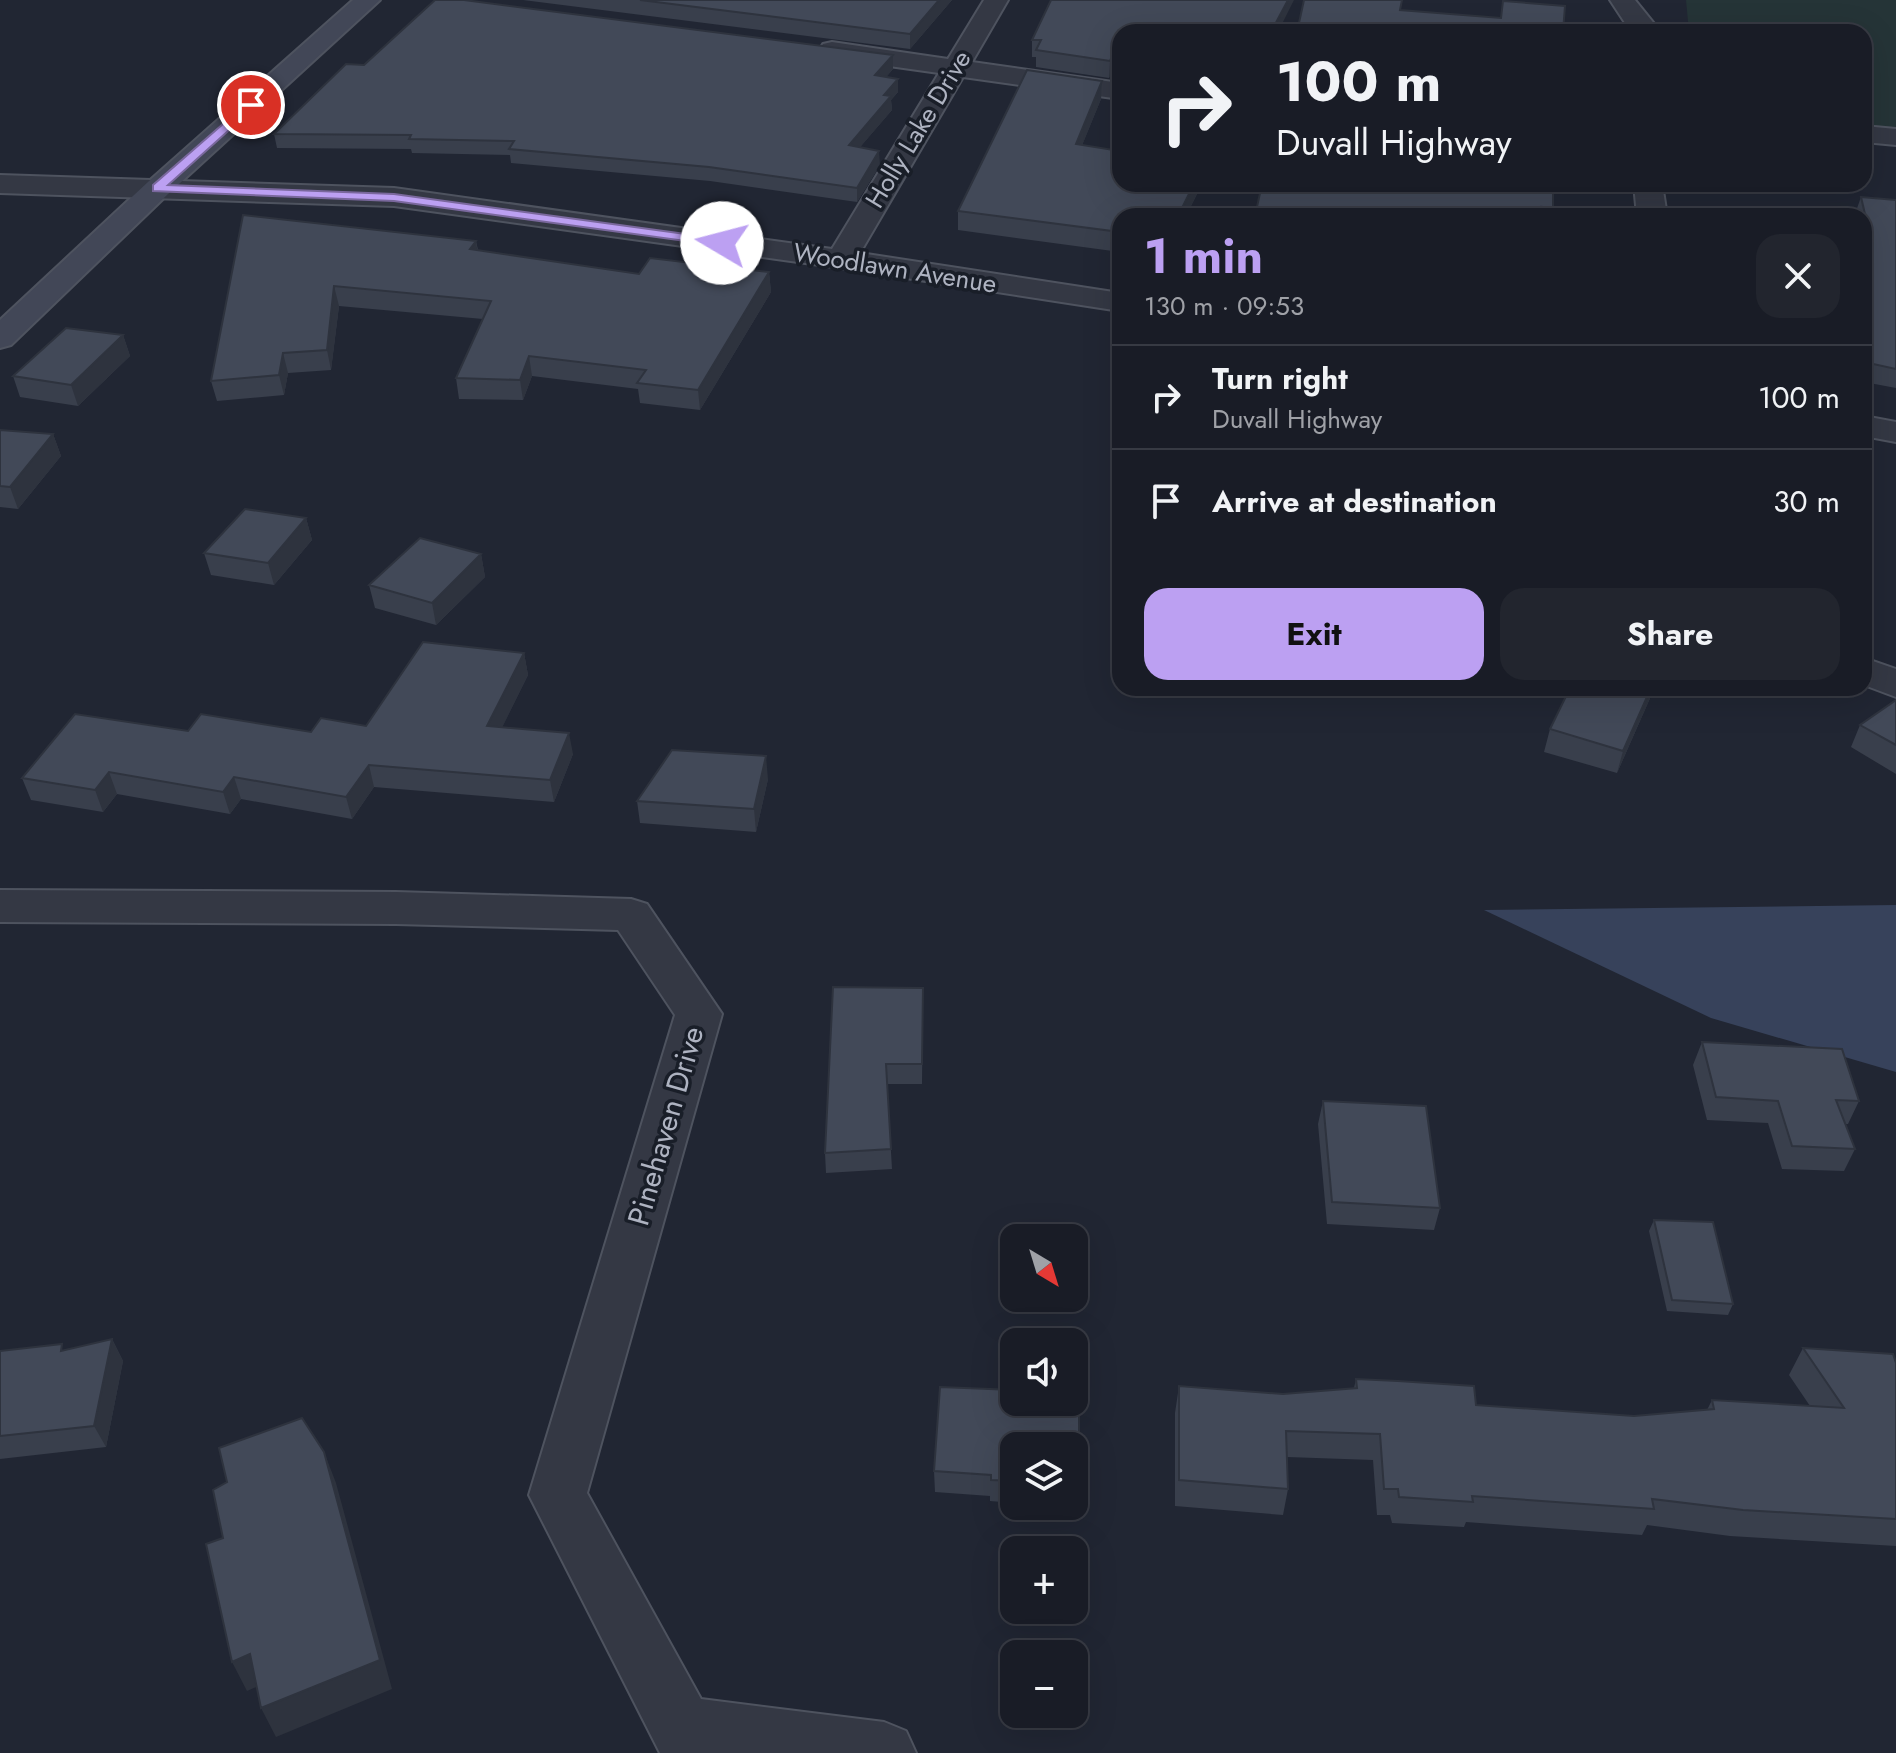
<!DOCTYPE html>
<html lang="en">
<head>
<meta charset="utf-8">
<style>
  body { margin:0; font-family:Jost,sans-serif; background:#22252e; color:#f1f3f6; height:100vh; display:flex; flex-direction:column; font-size:30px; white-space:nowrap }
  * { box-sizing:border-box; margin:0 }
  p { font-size:26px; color:#9fa1a7 }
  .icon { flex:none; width:44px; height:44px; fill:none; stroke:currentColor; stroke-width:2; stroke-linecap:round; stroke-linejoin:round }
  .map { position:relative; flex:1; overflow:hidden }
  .drawer { position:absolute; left:1112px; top:208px; width:760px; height:488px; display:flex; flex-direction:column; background:#191c26; border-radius:24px; box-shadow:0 8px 32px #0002,0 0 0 2px #373a43 }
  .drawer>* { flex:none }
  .guide { position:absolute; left:1112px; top:24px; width:760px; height:168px; border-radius:24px; box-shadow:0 8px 32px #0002,0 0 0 2px #373a43; background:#191c26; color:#f1f3f6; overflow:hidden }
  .needle { width:52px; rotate:142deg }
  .tools { position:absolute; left:1000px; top:1224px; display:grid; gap:16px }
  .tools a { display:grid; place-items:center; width:88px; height:88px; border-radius:16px; background:#191c26; box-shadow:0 8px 32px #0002,0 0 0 2px #373a43; font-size:40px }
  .pin { position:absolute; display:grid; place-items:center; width:68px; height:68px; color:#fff; margin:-34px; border:4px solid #fff; border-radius:50%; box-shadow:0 2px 8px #0007 }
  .me { position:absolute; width:88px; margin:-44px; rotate:278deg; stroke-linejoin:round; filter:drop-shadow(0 0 6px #0008) }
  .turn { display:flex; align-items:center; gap:28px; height:168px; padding:0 32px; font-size:36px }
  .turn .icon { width:104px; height:104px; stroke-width:2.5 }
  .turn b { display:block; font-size:56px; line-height:68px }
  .round { display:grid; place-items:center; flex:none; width:84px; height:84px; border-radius:24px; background:#22252e }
  .head { display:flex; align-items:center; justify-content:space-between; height:136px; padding:0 32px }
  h1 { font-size:48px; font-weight:700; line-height:60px; color:#bca0f2 }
  .cta { display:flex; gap:16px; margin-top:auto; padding:16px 32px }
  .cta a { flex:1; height:92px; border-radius:24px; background:#bca0f2; color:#111; font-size:32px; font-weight:700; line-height:92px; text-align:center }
  .cta a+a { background:#22252e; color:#f1f3f6 }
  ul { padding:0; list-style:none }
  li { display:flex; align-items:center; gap:24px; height:104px; padding:0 32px; border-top:2px solid #373a43 }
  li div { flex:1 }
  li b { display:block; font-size:30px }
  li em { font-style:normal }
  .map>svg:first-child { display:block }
</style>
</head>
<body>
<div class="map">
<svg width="1896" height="1753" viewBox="0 0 1896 1753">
  <rect width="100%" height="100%" fill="#212633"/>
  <path fill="#253437" d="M 1686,0 L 1896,0 L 1896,133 L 1864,130 L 1864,32 L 1689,32 Z"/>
  <path fill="#37425b" d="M 1896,905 L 1896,1072 L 1711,1018 L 1484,910 Z"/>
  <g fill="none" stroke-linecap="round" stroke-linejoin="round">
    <defs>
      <path id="street" d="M 984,0 L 1008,0 L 972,62 L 1120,83 L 1120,99 L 963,77 L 860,253 L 1120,293 L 1120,311 L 841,268 L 394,206 L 0,193 L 0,175 L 394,188 L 832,249 L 939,73 L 832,58 L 823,56 L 819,50 L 823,44 L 832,42 L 948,59 Z
        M 1610,0 L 1635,0 L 1656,26 L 1657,32 L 1631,32 Z
        M 1864,126 L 1896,129 L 1896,145 L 1864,142 Z
        M 1634,184 L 1662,184 L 1667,216 L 1637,216 Z
        M 1864,416 L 1896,422 L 1896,442 L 1864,436 Z
        M 1864,658 L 1896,669 L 1896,697 L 1864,685 Z
        M 0,890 L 396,892 L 631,899 L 647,904 L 722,1014 L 587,1493 L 701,1699 L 884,1722 L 906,1731 L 916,1753 L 660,1753 L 529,1495 L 675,1015 L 618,930 L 396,924 L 0,922 Z"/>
      <path id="secondary" d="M 353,0 L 380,0 L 168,194 L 11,345 L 0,348 L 0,320 L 148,182 Z"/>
    </defs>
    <use href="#street" stroke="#4e535f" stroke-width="4"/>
    <use href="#secondary" stroke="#4e535f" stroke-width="4"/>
    <use href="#street" fill="#343844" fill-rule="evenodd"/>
    <use href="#secondary" fill="#424757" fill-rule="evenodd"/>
  </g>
  <path fill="#393f4c" d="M 523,0 L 952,0 L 910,49 Z
    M 1120,32 L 1120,71 L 1112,71 L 1109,78 L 1036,67 L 1036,57 L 1032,57 L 1032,40 Z
    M 364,65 L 893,69 L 886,77 L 898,92 L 891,100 L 892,110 L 860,147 L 880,165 L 857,202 L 710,181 L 511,163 L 510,155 L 412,153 L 411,149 L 277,148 L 274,134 Z
    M 1102,81 L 1101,99 L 1082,145 L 1120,184 L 1202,184 L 1186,216 L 1120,216 L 1120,252 L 958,230 L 958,211 Z
    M 1262,184 L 1553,208 L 1552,216 L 1255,216 Z
    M 1861,197 L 1896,200 L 1896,388 L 1864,382 L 1864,266 L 1865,258 L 1864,252 L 1864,216 L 1856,216 L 1855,214 Z
    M 243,215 L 476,241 L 478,250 L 639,274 L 769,272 L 771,292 L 700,410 L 640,403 L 638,389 L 532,376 L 523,400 L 459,399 L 456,378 L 483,319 L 339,306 L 331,370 L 288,373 L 284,395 L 217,401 L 211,381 Z
    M 123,335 L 130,356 L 78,406 L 20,397 L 13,376 Z
    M 0,430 L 53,434 L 61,456 L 18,509 L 0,507 Z
    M 306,518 L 312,540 L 274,585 L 211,575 L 204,553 Z
    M 481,554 L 485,577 L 436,625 L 375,608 L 369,585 Z
    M 524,653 L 528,675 L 502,727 L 573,754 L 554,802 L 374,787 L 352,819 L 241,799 L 230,814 L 117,794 L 103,812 L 31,800 L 22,778 L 188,731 L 311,732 L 366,726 Z
    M 1651,696 L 1617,773 L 1544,752 L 1550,729 Z
    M 1896,700 L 1896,774 L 1851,747 L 1860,725 Z
    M 768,779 L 756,832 L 640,823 L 637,801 Z
    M 923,988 L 922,1084 L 887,1084 L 892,1169 L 826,1173 L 825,1153 Z
    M 1702,1042 L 1859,1101 L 1848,1124 L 1845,1124 L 1855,1149 L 1844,1171 L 1782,1169 L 1768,1123 L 1707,1120 L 1693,1065 Z
    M 1323,1101 L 1440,1208 L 1434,1230 L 1327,1224 L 1318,1124 Z
    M 1654,1220 L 1733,1304 L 1728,1315 L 1667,1311 L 1649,1231 Z
    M 112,1339 L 123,1361 L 106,1447 L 0,1459 L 0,1351 L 66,1350 Z
    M 1803,1348 L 1896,1363 L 1896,1546 L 1730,1536 L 1647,1525 L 1642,1535 L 1466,1522 L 1464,1527 L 1392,1523 L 1390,1515 L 1377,1515 L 1373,1460 L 1287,1457 L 1288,1489 L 1283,1515 L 1175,1506 L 1175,1413 L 1179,1386 L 1283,1394 L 1354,1388 L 1356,1379 L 1476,1405 L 1634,1416 L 1707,1410 L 1712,1400 L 1810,1406 L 1789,1375 Z
    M 940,1387 L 1014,1390 L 1014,1402 L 1074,1402 L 1074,1393 L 1079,1393 L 1079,1485 L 1077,1506 L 1072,1506 L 1074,1506 L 1074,1446 L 1014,1446 L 1014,1503 L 990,1501 L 990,1496 L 935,1492 L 934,1471 Z"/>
  <path fill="#2e333e" d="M 939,0 L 952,0 L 910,49 L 910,34 Z
    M 1288,0 L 1294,0 L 1278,32 L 1271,32 Z
    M 1113,53 L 1112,71 L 1109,78 L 1110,61 Z
    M 893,55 L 893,69 L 876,89 L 875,75 Z
    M 898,79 L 898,92 L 891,100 L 892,110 L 850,159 L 849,145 L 884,95 Z
    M 1102,81 L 1101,99 L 1075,163 L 1076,144 Z
    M 879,151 L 880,165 L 857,202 L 857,188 Z
    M 1194,184 L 1202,184 L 1186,216 L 1178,216 Z
    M 476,241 L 479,261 L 470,249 Z
    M 769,272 L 771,292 L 700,410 L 698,390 Z
    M 334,286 L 339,306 L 331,370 L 327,350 Z
    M 123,335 L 130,356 L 78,406 L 71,385 Z
    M 283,353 L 288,373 L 284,395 L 279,375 Z
    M 529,356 L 532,376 L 523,400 L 520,380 Z
    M 53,434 L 61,456 L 18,509 L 10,487 Z
    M 306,518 L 312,540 L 274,585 L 268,563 Z
    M 481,554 L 485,577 L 436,625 L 432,603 Z
    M 524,653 L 528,675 L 492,748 L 487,726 Z
    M 1651,688 L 1653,688 L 1651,696 L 1617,773 L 1623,751 Z
    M 569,733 L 573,754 L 554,802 L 550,780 Z
    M 766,756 L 768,779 L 756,832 L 754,809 Z
    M 369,765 L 374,787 L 352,819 L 346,797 Z
    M 109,772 L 117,794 L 103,812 L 95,790 Z
    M 234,777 L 241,799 L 230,814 L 223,792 Z
    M 112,1339 L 123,1361 L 106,1447 L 94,1426 Z
    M 324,1452 L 336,1483 L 392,1689 L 276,1737 L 261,1708 Z
    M 250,1654 L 265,1683 L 247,1691 L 232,1662 Z"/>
  <path fill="#424958" stroke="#2e333e" stroke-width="2" d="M 435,0 L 464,0 L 893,55 L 875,75 L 898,79 L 884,95 L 891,96 L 849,145 L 879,151 L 857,188 L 709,167 L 509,149 L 514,141 L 409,139 L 411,135 L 274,134 L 346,64 L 364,65 Z
    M 640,0 L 939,0 L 910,34 Z
    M 1051,0 L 1288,0 L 1271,32 L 1120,32 L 1120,54 L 1113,53 L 1110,61 L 1036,50 L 1041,40 L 1032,40 Z
    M 1304,0 L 1402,0 L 1400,10 L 1501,18 L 1503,1 L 1565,6 L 1563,32 L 1297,32 Z
    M 1027,70 L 1102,81 L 1076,144 L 1120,151 L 1120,184 L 1194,184 L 1178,216 L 1120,216 L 1120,232 L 958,211 Z
    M 1262,184 L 1553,184 L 1553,208 L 1542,207 L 1546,216 L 1255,216 Z
    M 1861,197 L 1896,200 L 1896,369 L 1864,362 L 1864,281 L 1871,240 Z
    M 243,215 L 476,241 L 470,249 L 639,274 L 650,258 L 769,272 L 698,390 L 637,383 L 646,370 L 529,356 L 520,380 L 456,378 L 491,301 L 334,286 L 327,350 L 283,353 L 279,375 L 211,381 Z
    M 66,328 L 123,335 L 71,385 L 13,376 Z
    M 0,430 L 53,434 L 10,487 L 0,486 Z
    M 245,509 L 306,518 L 268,563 L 204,553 Z
    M 420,538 L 481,554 L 432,603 L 369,585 Z
    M 423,642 L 524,653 L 487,726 L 569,733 L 550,780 L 369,765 L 346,797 L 234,777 L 223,792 L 109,772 L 95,790 L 22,778 L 75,714 L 188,731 L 201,714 L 311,732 L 321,718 L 366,726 Z
    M 1570,688 L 1651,688 L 1623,751 L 1550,729 Z
    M 1896,700 L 1896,745 L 1860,725 Z
    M 672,750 L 766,756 L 754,809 L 637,801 Z
    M 833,987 L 923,988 L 922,1064 L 886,1064 L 891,1149 L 825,1153 Z
    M 1702,1042 L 1842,1049 L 1859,1101 L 1836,1100 L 1855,1149 L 1792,1146 L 1778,1101 L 1716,1097 Z
    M 1323,1101 L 1426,1106 L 1440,1208 L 1332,1202 Z
    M 1654,1220 L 1713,1222 L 1733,1304 L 1672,1300 Z
    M 112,1339 L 94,1426 L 0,1436 L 0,1351 L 62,1344 L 61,1351 Z
    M 1803,1348 L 1893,1354 L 1896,1363 L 1896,1519 L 1743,1510 L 1652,1499 L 1654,1509 L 1472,1496 L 1473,1502 L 1399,1497 L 1398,1489 L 1384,1489 L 1380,1434 L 1286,1431 L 1288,1489 L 1179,1480 L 1179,1386 L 1283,1394 L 1357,1388 L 1356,1379 L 1398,1381 L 1474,1386 L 1476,1405 L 1634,1416 L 1714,1409 L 1712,1400 L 1844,1408 Z
    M 940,1387 L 1014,1390 L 1014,1402 L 1074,1402 L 1074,1393 L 1079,1393 L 1079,1485 L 1074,1485 L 1074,1446 L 1014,1446 L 1014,1481 L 991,1480 L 991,1475 L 934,1471 Z
    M 302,1418 L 324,1452 L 380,1660 L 261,1708 L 250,1654 L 232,1662 L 206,1544 L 223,1538 L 213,1490 L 227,1482 L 219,1448 Z"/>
  <path fill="#bca0f2" stroke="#7a689d" stroke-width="2" d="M 247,103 L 257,105 L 168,185 L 394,194 L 722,239 L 728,243 L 722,246 L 394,201 L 153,191 L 153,185 Z"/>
  <g text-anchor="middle" stroke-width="7" stroke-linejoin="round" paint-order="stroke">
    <g font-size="26" fill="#aeb3c1" stroke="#191e28">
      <text transform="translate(918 129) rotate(-59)" y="9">Holly Lake Drive</text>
      <text transform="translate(895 268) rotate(9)" y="9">Woodlawn Avenue</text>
    </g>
    <g font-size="30" fill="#aeb3c1" stroke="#191e28">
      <text transform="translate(666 1126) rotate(-74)" y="10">Pinehaven Drive</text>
    </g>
  </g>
</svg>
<div class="tools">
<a><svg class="needle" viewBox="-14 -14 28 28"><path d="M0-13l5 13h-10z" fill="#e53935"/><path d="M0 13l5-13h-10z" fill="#9fa1a7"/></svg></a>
<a><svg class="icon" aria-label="sound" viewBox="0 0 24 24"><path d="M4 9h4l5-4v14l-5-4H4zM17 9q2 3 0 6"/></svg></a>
<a><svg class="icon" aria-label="layers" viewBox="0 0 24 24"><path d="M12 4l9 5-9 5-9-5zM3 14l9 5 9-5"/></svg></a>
<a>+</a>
<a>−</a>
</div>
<div class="pin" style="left:251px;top:105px;background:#d93025"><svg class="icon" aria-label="arrive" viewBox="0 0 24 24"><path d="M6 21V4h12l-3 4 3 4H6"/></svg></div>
<svg class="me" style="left:722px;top:243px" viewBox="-20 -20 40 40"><circle r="19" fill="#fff"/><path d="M0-13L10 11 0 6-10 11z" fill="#bca0f2"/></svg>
<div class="guide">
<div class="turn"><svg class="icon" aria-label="right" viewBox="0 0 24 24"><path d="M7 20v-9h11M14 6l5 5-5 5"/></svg><div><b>100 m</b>Duvall Highway</div></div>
</div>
<section class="drawer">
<div class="head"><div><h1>1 min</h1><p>130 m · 09:53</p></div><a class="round"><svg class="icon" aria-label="close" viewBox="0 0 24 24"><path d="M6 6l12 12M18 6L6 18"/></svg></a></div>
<ul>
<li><svg class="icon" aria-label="right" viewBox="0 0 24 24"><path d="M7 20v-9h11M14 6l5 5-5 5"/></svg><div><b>Turn right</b><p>Duvall Highway</p></div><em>100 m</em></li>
<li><svg class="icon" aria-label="arrive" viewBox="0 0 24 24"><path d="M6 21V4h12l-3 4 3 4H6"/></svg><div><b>Arrive at destination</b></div><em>30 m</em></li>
</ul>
<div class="cta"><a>Exit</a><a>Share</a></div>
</section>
</div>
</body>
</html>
